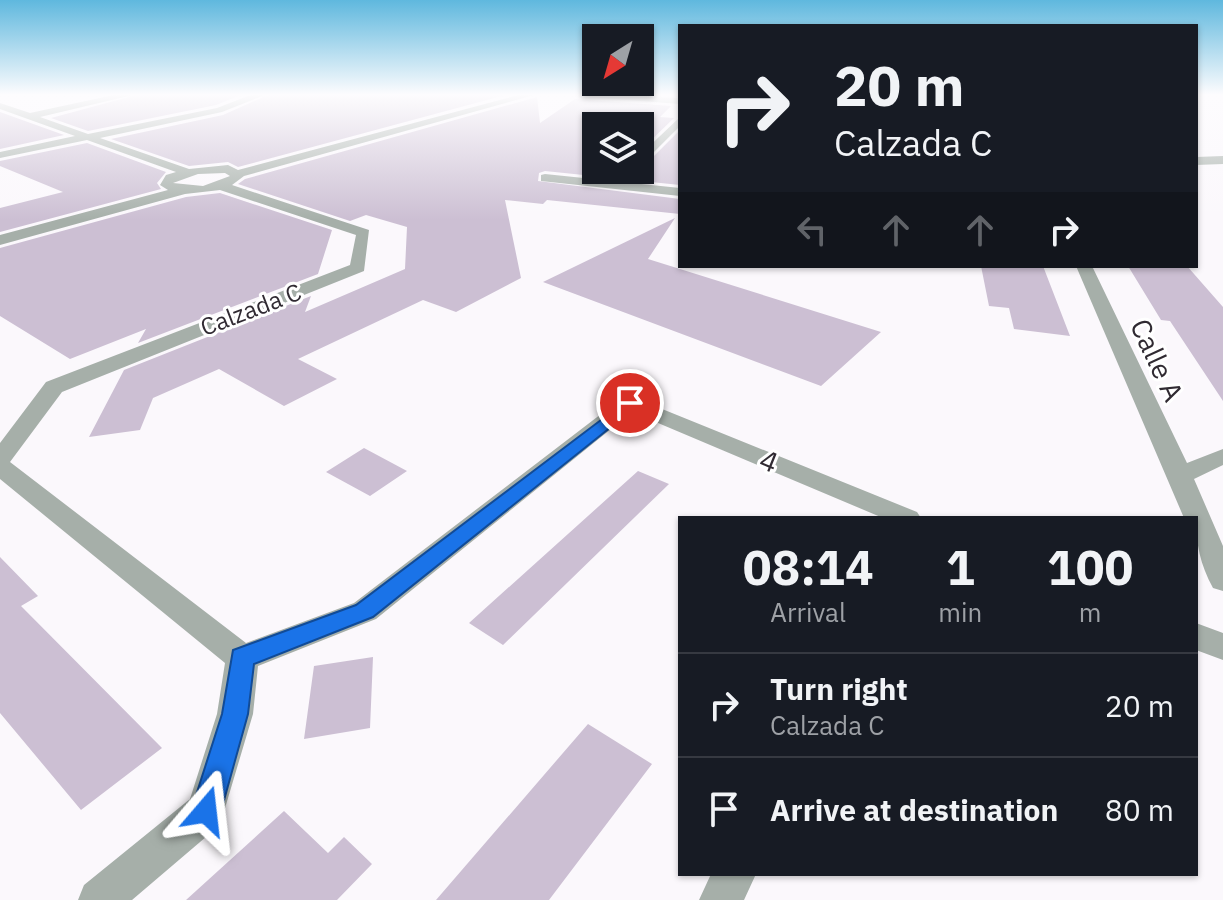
<!DOCTYPE html>
<html lang="en">
<head>
<meta charset="utf-8">
<style>
  body { margin:0; font-family:"IBM Plex Sans",sans-serif; background:#242831; color:#f1f3f6; height:100vh; display:flex; flex-direction:column; font-size:30px; white-space:nowrap }
  * { box-sizing:border-box; margin:0 }
  p { font-size:26px; color:#9ea1a6 }
  .icon { flex:none; width:44px; height:44px; fill:none; stroke:currentColor; stroke-width:2; stroke-linecap:round; stroke-linejoin:round }
  .map { position:relative; flex:1; overflow:hidden }
  .side { position:absolute; left:678px; top:516px; width:520px; height:360px; display:flex; flex-direction:column; background:#171b24; border-radius:0px; box-shadow:0 2px 6px #0004 }
  .side>* { flex:none }
  .top-card { position:absolute; left:678px; top:24px; width:520px; height:244px; border-radius:0px; box-shadow:0 2px 6px #0004; background:#171b24; color:#f1f3f6; overflow:hidden }
  .needle { width:52px; rotate:217deg }
  .fabs { position:absolute; left:582px; top:24px; display:grid; gap:16px }
  .fabs a { display:grid; place-items:center; width:72px; height:72px; border-radius:0px; background:#171b24; box-shadow:0 2px 6px #0004; font-size:40px }
  .pin { position:absolute; display:grid; place-items:center; width:68px; height:68px; color:#fff; margin:-34px; border:4px solid #fff; border-radius:50%; box-shadow:0 2px 8px #0007 }
  .me { position:absolute; width:88px; margin:-44px; rotate:17deg; stroke-linejoin:round; filter:drop-shadow(0 0 6px #0008) }
  .turn { display:flex; align-items:center; gap:28px; height:168px; padding:0 24px; font-size:36px }
  .turn .icon { width:104px; height:104px; stroke-width:2.5 }
  .turn b { display:block; font-size:56px; line-height:68px }
  .lanes { display:flex; align-items:center; height:76px; padding:0 24px; background:#0003; justify-content:center; gap:40px; direction:ltr }
  .lanes .off { opacity:.35 }
  .eta { display:flex; justify-content:space-evenly; align-items:center; height:136px; text-align:center }
  .eta b { font-size:48px; font-weight:700; line-height:56px }
  ul { padding:0; list-style:none }
  li { display:flex; align-items:center; gap:24px; height:104px; padding:0 24px; border-top:2px solid #363941 }
  li div { flex:1 }
  li b { display:block; font-size:30px }
  li em { font-style:normal }
  .map>svg:first-child { display:block }
</style>
</head>
<body>
<div class="map">
<svg width="1223" height="900" viewBox="0 0 1223 900">
  <rect width="100%" height="100%" fill="#fbf8fc"/>
  <path fill="#ccbfd3" d="M 140,94 L 243,94 L 216,105 L 88,131 L 51,118 Z
    M 270,94 L 509,94 L 238,167 L 228,162 L 189,166 L 111,139 L 223,115 Z
    M 537,97 L 540,123 L 575,99 L 671,106 L 660,117 L 674,118 L 640,151 L 640,126 L 596,126 L 596,170 L 640,170 L 680,130 L 680,185 L 545,171 L 539,173 L 538,181 L 680,199 L 680,214 L 547,200 L 543,204 L 505,200 L 521,278 L 456,312 L 423,300 L 298,359 L 337,379 L 284,406 L 219,369 L 153,398 L 140,430 L 89,437 L 124,370 L 311,296 L 305,312 L 405,269 L 407,227 L 366,215 L 350,221 L 238,184 L 245,179 Z
    M 0,112 L 64,135 L 0,149 Z
    M 87,143 L 166,172 L 157,183 L 161,189 L 0,232 L 0,208 L 63,192 L 0,166 L 0,161 Z
    M 220,193 L 332,230 L 318,274 L 138,343 L 146,329 L 70,359 L 0,316 L 0,248 L 186,197 Z
    M 675,218 L 648,259 L 881,332 L 821,386 L 543,282 Z
    M 981,266 L 1043,266 L 1070,336 L 1014,329 L 1009,308 L 989,306 Z
    M 1128,266 L 1187,266 L 1223,307 L 1223,401 L 1170,321 L 1161,320 Z
    M 364,448 L 407,471 L 370,496 L 326,472 Z
    M 638,471 L 669,484 L 503,645 L 469,623 Z
    M 0,557 L 38,596 L 21,606 L 162,748 L 81,810 L 0,713 Z
    M 373,657 L 370,728 L 304,739 L 314,666 Z
    M 588,724 L 652,764 L 549,900 L 436,900 Z
    M 284,811 L 328,853 L 344,837 L 372,864 L 337,900 L 186,900 Z"/>
  <g fill="none" stroke-linecap="round" stroke-linejoin="round">
    <path fill="#a6afa9" fill-rule="evenodd" d="M 118,94 L 137,94 L 40,117 L 88,134 L 217,108 L 253,94 L 267,94 L 222,112 L 100,138 L 189,169 L 228,165 L 238,170 L 522,94 L 538,94 L 244,176 L 232,185 L 369,230 L 364,271 L 62,392 L 10,462 L 246,643 L 354,603 L 622,398 L 630,396 L 917,512 L 921,518 L 883,518 L 632,412 L 376,619 L 258,666 L 253,714 L 220,825 L 132,900 L 78,900 L 84,885 L 190,799 L 217,714 L 225,663 L 0,479 L 0,443 L 46,382 L 350,265 L 356,235 L 220,190 L 185,194 L 0,245 L 0,235 L 168,190 L 160,185 L 166,175 L 176,172 L 87,140 L 0,158 L 0,152 L 75,136 L 0,109 L 0,103 L 30,113 ZM 225,173 L 230,176 L 203,186 L 173,183 L 198,174 Z
      M 585,94 L 680,98 L 680,104 L 589,97 Z
      M 680,117 L 680,126 L 640,166 L 640,155 Z
      M 1223,156 L 1223,164 L 1196,165 L 1196,157 Z
      M 545,174 L 680,188 L 680,196 L 541,181 L 541,175 Z
      M 1076,266 L 1092,266 L 1187,463 L 1223,449 L 1223,465 L 1194,479 L 1223,546 L 1223,591 L 1213,588 C 1200,564 1196,544 1196,518 L 1184,518 Z
      M 1196,623 L 1223,633 L 1223,660 L 1196,650 Z
      M 711,874 L 756,874 L 744,900 L 699,900 Z"/>
  </g>
  <linearGradient id="sky" x2="0" y2="1"><stop stop-color="#5fb8de"/><stop offset="0.43" stop-color="#fdfcfe"/><stop offset="1" stop-color="#fdfcfe" stop-opacity="0"/></linearGradient>
  <rect width="1223" height="220" fill="url(#sky)"/>
  <path fill="#1a73e8" stroke="#114b97" stroke-width="2" d="M 630,398 L 636,400 L 636,407 L 373,617 L 254,664 L 248,714 L 221,811 L 217,821 L 206,826 L 195,821 L 191,811 L 222,714 L 233,650 L 356,605 Z"/>
  <g text-anchor="middle" stroke-width="6" stroke-linejoin="round" paint-order="stroke">
    <g font-size="24" fill="#302a32" stroke="#fff">
      <text transform="translate(251 310) rotate(-21)" y="8">Calzada C</text>
    </g>
    <g font-size="28" fill="#302a32" stroke="#fff">
      <text transform="translate(1157 360) rotate(65)" y="10">Calle A</text>
      <text transform="translate(769 461) rotate(22)" y="10">4</text>
    </g>
  </g>
</svg>
<div class="fabs">
<a><svg class="needle" viewBox="-14 -14 28 28"><path d="M0-13l5 13h-10z" fill="#e53935"/><path d="M0 13l5-13h-10z" fill="#9ea1a6"/></svg></a>
<a><svg class="icon" aria-label="layers" viewBox="0 0 24 24"><path d="M12 4l9 5-9 5-9-5zM3 14l9 5 9-5"/></svg></a>
</div>
<div class="pin" style="left:630px;top:403px;background:#d93025"><svg class="icon" aria-label="arrive" viewBox="0 0 24 24"><path d="M6 21V4h12l-3 4 3 4H6"/></svg></div>
<svg class="me" style="left:206px;top:811px" viewBox="-20 -20 40 40"><path d="M0-17L14 15 0 8-14 15z" fill="#1a73e8" stroke="#fff" stroke-width="4"/></svg>
<div class="top-card">
<div class="turn"><svg class="icon" aria-label="right" viewBox="0 0 24 24"><path d="M7 20v-9h11M14 6l5 5-5 5"/></svg><div><b>20 m</b>Calzada C</div></div>
<div class="lanes"><svg class="icon off" aria-label="left" viewBox="0 0 24 24"><path d="M17 20v-9H6M10 6l-5 5 5 5"/></svg><svg class="icon off" aria-label="ahead" viewBox="0 0 24 24"><path d="M12 20V5M6 11l6-6 6 6"/></svg><svg class="icon off" aria-label="ahead" viewBox="0 0 24 24"><path d="M12 20V5M6 11l6-6 6 6"/></svg><svg class="icon" aria-label="right" viewBox="0 0 24 24"><path d="M7 20v-9h11M14 6l5 5-5 5"/></svg></div>
</div>
<section class="side">
<div class="eta">
<div><b>08:14</b><p>Arrival</p></div>
<div><b>1</b><p>min</p></div>
<div><b>100</b><p>m</p></div>
</div>
<ul>
<li><svg class="icon" aria-label="right" viewBox="0 0 24 24"><path d="M7 20v-9h11M14 6l5 5-5 5"/></svg><div><b>Turn right</b><p>Calzada C</p></div><em>20 m</em></li>
<li><svg class="icon" aria-label="arrive" viewBox="0 0 24 24"><path d="M6 21V4h12l-3 4 3 4H6"/></svg><div><b>Arrive at destination</b></div><em>80 m</em></li>
</ul>
</section>
</div>
</body>
</html>
